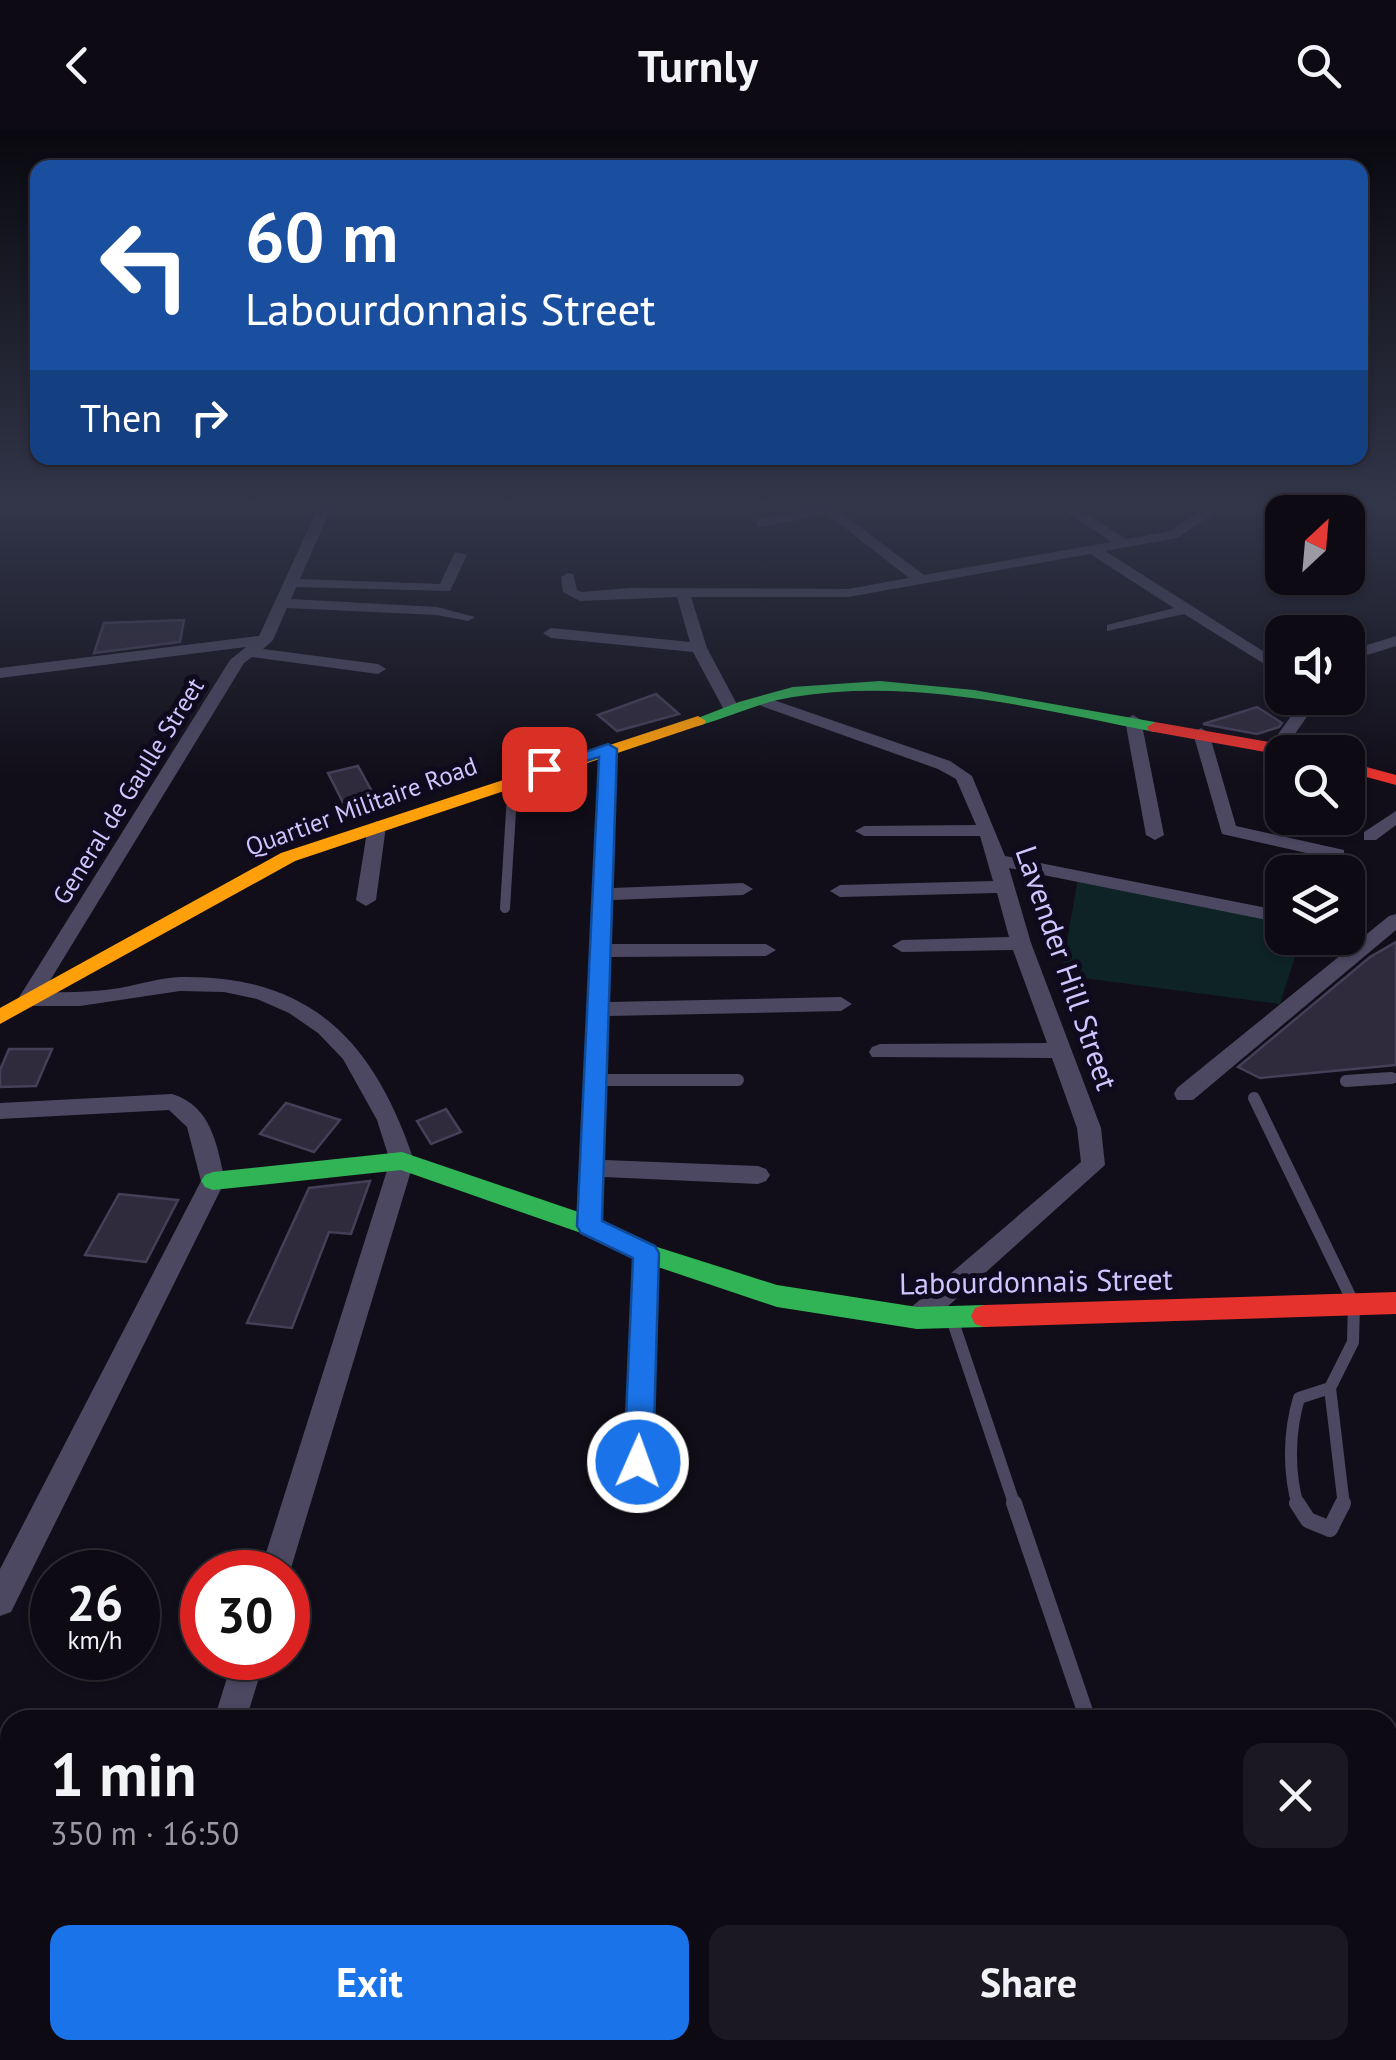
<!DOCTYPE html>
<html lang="en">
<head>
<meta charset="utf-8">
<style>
  body { margin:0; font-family:"PT Sans",sans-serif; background:#1b1821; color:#f1f3f6; height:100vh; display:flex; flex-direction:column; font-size:38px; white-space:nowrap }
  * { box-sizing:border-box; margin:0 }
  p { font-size:32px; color:#9a9aa0 }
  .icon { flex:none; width:55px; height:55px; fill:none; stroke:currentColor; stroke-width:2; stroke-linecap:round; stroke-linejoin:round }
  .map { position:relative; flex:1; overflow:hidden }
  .drawer { position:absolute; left:0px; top:1580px; width:1398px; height:350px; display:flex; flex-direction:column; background:#0d0a13; border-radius:30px 30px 0 0; box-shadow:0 2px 8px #0004,0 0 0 2px #2d2b33 }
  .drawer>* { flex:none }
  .guide { position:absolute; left:30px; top:30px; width:1338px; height:305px; border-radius:20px; box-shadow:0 2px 8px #0004,0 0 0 2px #2d2b33; background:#1a4fa0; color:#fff; overflow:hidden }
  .needle { width:65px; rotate:26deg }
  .controls { position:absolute; left:1265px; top:365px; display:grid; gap:20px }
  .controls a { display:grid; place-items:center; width:100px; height:100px; border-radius:20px; background:#0d0a13; box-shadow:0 2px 8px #0004,0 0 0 2px #2d2b33; font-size:50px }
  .speed { position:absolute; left:30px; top:1420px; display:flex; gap:20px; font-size:50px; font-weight:700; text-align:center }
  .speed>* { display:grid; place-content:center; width:130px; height:130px; border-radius:50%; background:#0d0a13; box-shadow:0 2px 8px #0004,0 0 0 2px #2d2b33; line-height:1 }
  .speed small { font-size:25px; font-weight:400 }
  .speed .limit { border:15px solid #d22; background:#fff; color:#111 }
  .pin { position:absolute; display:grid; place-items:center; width:85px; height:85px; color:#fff; margin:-42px; border-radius:20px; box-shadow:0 5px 15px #0006 }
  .me { position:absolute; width:110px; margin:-55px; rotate:2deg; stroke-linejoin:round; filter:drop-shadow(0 0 8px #0008) }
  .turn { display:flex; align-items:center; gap:35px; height:210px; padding:0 50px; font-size:45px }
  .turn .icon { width:130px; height:130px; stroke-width:2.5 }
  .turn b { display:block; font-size:70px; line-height:85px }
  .then { display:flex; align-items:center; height:95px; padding:0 50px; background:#0003; gap:20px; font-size:38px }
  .round { display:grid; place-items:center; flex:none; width:105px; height:105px; border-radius:20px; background:#1b1821 }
  .headline { display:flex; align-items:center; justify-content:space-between; height:170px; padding:0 50px }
  h1 { font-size:60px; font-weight:600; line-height:75px }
  .button { display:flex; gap:20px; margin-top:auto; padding:20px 50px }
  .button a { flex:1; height:115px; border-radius:20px; background:#1a73e8; color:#fff; font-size:40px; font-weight:600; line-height:115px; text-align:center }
  .button a+a { background:#1b1821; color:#f1f3f6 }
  header { display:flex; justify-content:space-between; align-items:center; height:130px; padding:0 50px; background:#0d0a13; font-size:45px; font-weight:600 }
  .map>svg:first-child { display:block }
</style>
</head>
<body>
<header><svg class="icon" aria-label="back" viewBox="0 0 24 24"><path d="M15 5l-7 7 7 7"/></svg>Turnly<svg class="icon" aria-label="search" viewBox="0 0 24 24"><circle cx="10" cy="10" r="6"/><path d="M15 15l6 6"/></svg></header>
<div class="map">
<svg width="1396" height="1930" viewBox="0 0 1396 1930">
  <rect width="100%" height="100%" fill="#110e19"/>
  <path fill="#0e2325" d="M 1078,748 L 1282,791 L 1282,808 L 1301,808 L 1280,874 L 1061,845 Z"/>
  <path fill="#2f2b3c" stroke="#453f58" stroke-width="2.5" d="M 184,490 L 180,512 L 94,523 L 104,493 Z
    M 656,564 L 679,584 L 617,601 L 598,585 Z
    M 1257,577 L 1282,593 L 1279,597 L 1257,604 L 1203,594 Z
    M 358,636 L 381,678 L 350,686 L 328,643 Z
    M 1396,812 L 1396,935 L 1260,948 L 1238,937 L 1370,827 Z
    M 9,919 L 52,919 L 36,956 L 0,957 L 0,940 Z
    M 286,973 L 340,990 L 314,1022 L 260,1004 Z
    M 446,979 L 461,1002 L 431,1014 L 417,991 Z
    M 370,1051 L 351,1104 L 329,1102 L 292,1198 L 247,1193 L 309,1058 Z
    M 119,1064 L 178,1070 L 146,1132 L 85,1125 Z"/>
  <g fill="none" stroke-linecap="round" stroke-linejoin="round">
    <path stroke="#4c4862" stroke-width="8" d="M 761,393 L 826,379"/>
    <path stroke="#4c4862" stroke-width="10" d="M 505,778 L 513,649
      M 595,950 L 738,950
      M 1349,951 L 1396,948"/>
    <path stroke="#4c4862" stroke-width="12" d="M 595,950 L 738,950
      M 1346,951 L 1391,948
      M 1254,968 L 1354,1174 L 1353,1212 L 1330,1258
      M 953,1192 L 1015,1376
      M 1330,1258 L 1344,1376
      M 1298,1376 C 1288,1342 1289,1301 1299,1268 L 1330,1258"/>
    <path stroke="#4c4862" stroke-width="16" d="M 1014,1373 L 1088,1590
      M 1297,1373 L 1308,1390 L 1330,1399 L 1343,1373"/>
    <path fill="#4c4862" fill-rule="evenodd" d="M 319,376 L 332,376 L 300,449 L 440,454 L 455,422 L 467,425 L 450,461 L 296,457 L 291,469 L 437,477 L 475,487 L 468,491 L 437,485 L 287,478 L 273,510 L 263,519 L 378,534 L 386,539 L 378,544 L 252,527 L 244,533 L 43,862 C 69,863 94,862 120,858 C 140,854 160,848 181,847 C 312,845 375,913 414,1031 L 288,1448 L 288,1442 L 260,1442 L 390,1031 L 377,990 L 343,929 L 318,903 L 289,883 L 257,869 L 224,862 L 180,861 L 80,876 L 28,876 L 18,869 L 230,530 L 246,517 L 0,548 L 0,538 L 259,506 Z
      M 817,376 L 832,376 L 924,445 L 1112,412 L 1058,376 L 1074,376 L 1126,409 L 1168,402 L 1208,376 L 1224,376 L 1177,408 L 1105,421 L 1282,533 L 1282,545 L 1184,484 L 1107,501 L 1107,495 L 1174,478 L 1090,424 L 848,467 L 691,467 L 707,518 L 740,580 L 732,585 L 724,580 L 693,522 L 551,508 L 543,503 L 551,498 L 690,512 L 677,467 L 580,471 L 563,462 L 561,447 L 568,443 L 573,444 L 577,460 L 582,462 L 629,458 L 848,459 L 909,448 Z
      M 1396,506 L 1396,516 L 1348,531 L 1348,521 Z
      M 762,566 L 950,631 L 972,646 L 1005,726 L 1282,781 L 1282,793 L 1009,738 L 1031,813 L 1101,998 L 1105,1035 L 926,1196 L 917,1199 L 908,1196 L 904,1188 L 908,1180 L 1081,1032 L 1077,998 L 1052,928 L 872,927 L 869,922 L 872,917 L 880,914 L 1047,913 L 1013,820 L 902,822 L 892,816 L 902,810 L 1009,807 L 997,763 L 840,767 L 830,761 L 840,755 L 993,751 L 980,706 L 864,706 L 855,701 L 864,696 L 976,695 L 956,649 L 938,639 L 756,574 L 754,571 Z
      M 1304,568 L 1320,568 L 1283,621 L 1271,621 L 1269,617 Z
      M 1133,585 L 1141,590 L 1164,705 L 1155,710 L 1146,705 L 1125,590 Z
      M 1201,598 L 1209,603 L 1236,696 L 1344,720 L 1344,728 L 1337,730 L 1222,704 L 1193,603 Z
      M 608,614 L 616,619 L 612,758 L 743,753 L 753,759 L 743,765 L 612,770 L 611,814 L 766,814 L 776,820 L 766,826 L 610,827 L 609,872 L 841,867 L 852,874 L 841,881 L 609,886 L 604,1030 L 758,1036 L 766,1039 L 770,1045 L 766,1051 L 758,1054 L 604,1047 L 602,1096 L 599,1103 L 590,1106 L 581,1103 L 578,1096 L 600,619 Z
      M 1396,681 L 1396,695 L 1376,710 L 1364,710 L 1364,702 Z
      M 377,691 L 386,696 L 376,770 L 366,776 L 356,770 L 368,696 Z
      M 1396,784 L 1396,800 L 1193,970 L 1177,970 L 1174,964 L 1177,958 L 1389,786 Z
      M 172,964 C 212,976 217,1016 225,1051 L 11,1482 L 0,1486 L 0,1439 L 201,1051 L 187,997 L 169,980 L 0,989 L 0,973 Z
      M 646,1113 L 655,1116 L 659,1123 L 653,1332 L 649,1341 L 639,1345 L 629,1341 L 625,1332 L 633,1123 L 637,1116 Z
      M 233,1528 L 265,1528 L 246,1590 L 214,1590 Z
      M 1388,1734 L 1396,1734 L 1396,1770 L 1388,1769 Z
      M 0,1747 L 10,1748 L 10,1810 L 0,1814 Z
      M 169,1920 L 214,1920 L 210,1930 L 165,1930 Z
      M 605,1920 L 644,1920 L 640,1930 L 601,1930 Z"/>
    <path fill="#30b455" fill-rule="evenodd" d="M 880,551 L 974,560 L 1155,592 L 1163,597 L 1155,602 C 1038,579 913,547 793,567 C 760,572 730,587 698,596 L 690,591 L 739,572 L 793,557 Z
      M 402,1022 L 599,1089 L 654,1116 L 777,1155 L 917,1177 L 984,1175 L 993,1178 L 997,1186 L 993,1194 L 984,1197 L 917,1199 L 777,1177 L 637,1130 L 581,1103 L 401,1040 L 213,1060 L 205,1057 L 201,1051 L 205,1045 L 213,1042 Z"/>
    <path fill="#ff9f0a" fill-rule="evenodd" d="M 698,586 L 706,591 L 704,594 L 295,731 L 0,894 L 0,878 L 281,723 Z"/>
    <path fill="#e5322d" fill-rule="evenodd" d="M 1155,592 L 1297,617 L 1305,622 L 1282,625 L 1149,601 L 1147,597 Z
      M 1348,632 L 1396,645 L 1396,655 L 1348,642 Z
      M 1396,1162 L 1396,1184 L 984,1197 L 975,1194 L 971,1186 L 975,1178 L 984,1175 Z"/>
  </g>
  <linearGradient id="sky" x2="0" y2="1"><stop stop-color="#09080e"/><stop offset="0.58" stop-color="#323649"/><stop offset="1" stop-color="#323649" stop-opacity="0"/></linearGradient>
  <rect width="1396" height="647" fill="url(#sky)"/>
  <path fill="#1a73e8" stroke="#114b97" stroke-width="2.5" d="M 608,614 L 617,619 L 602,1091 L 655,1116 L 659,1123 L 653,1332 L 649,1341 L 638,1345 L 628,1341 L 624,1332 L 633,1128 L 581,1103 L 577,1096 L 599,627 L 544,644 L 536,639 Z"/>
  <g text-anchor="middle" stroke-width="10" stroke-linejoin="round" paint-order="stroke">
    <g font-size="25" fill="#d0c6ff" stroke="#0f0a1d">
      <text transform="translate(128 661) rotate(-58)" y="9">General de Gaulle Street</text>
      <text transform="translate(361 676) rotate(-20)" y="9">Quartier Militaire Road</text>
    </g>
    <g font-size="30" fill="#d0c6ff" stroke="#0f0a1d">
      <text transform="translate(1066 838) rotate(71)" y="10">Lavender Hill Street</text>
      <text transform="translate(1036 1152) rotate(-1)" y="10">Labourdonnais Street</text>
    </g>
  </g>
</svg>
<div class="controls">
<a><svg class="needle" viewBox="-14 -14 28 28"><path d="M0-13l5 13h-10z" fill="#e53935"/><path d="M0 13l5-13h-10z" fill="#9a9aa0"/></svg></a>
<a><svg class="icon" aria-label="sound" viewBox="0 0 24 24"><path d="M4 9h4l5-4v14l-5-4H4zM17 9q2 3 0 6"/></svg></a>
<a><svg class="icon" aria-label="search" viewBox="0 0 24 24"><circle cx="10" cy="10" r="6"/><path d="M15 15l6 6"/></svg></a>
<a><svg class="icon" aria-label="layers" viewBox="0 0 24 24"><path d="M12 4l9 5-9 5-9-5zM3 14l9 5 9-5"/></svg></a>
</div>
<div class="speed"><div>26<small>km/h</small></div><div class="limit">30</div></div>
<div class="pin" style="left:544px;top:639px;background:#d93025"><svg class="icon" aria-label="arrive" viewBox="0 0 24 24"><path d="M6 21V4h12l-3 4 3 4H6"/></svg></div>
<svg class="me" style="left:638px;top:1332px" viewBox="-20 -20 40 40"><circle r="17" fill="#1a73e8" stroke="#fff" stroke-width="3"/><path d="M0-11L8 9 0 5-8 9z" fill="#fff"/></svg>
<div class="guide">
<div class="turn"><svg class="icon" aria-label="left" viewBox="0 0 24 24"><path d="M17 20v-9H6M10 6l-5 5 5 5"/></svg><div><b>60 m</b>Labourdonnais Street</div></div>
<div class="then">Then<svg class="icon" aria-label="right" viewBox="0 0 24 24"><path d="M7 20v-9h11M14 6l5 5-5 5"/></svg></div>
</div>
<section class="drawer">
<div class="headline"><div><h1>1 min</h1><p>350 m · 16:50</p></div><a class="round"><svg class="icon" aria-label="close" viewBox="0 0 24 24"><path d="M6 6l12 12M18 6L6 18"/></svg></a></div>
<div class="button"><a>Exit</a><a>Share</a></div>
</section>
</div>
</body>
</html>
